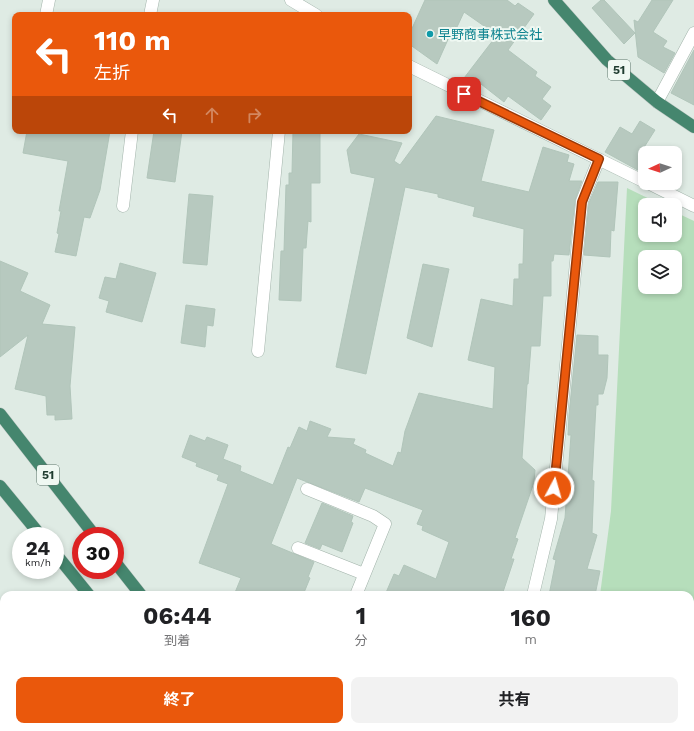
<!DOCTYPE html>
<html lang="ja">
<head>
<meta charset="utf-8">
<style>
  body { margin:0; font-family:"Work Sans","Noto Sans JP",sans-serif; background:#f2f2f2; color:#202124; height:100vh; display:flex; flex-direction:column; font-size:15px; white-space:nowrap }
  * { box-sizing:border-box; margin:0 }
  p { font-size:13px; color:#757577 }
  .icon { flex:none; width:22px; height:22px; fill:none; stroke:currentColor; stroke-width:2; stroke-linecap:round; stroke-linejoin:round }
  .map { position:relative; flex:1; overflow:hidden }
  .drawer { position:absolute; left:0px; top:591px; width:694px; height:140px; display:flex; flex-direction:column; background:#fff; border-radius:12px 12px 0 0; box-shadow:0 2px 6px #0003 }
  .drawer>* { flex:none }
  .top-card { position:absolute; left:12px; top:12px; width:400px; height:122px; border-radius:8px; box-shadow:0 2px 6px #0003; background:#ea580c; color:#fff; overflow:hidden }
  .needle { width:26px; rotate:267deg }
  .fabs { position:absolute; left:638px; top:146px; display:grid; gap:8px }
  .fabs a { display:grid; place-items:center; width:44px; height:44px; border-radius:8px; background:#fff; box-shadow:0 2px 6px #0003; font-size:20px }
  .speed { position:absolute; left:12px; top:527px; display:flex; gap:8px; font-size:20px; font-weight:700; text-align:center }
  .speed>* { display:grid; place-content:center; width:52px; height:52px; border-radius:50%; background:#fff; box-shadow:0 2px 6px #0003; line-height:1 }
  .speed small { font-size:10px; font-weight:400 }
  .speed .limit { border:6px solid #d22; background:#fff; color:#111 }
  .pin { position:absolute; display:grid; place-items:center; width:34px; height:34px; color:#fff; margin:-17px; border-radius:8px; box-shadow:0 2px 6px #0006 }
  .me { position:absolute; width:44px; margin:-22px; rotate:6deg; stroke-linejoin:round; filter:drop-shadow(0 0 3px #0008) }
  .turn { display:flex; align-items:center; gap:14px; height:84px; padding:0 16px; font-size:18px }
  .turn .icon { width:52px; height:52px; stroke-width:2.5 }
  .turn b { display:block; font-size:28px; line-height:34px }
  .lanes { display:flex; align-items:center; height:38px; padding:0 16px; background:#0003; justify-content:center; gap:20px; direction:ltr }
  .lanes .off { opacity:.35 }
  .eta { display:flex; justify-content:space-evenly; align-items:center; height:68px; text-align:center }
  .eta b { font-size:24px; font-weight:700; line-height:28px }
  .action { display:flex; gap:8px; margin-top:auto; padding:8px 16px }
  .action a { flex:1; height:46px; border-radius:8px; background:#ea580c; color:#fff; font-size:16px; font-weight:700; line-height:46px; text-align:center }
  .action a+a { background:#f2f2f2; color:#202124 }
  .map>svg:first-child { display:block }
</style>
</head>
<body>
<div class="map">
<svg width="694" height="731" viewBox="0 0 694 731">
  <rect width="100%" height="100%" fill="#dfebe4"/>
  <path fill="#b6debb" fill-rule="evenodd" d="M 627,188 L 662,205 L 645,205 L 645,235 L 675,235 L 675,212 L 694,221 L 694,731 L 576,731 L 577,727 L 690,727 L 690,595 L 600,595 L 611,511 ZM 645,257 L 675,257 L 675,287 L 645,287 Z"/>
  <path fill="#b7c9bf" stroke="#b1c5ba" d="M 425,0 L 507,0 L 515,6 L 518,3 L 534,14 L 508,50 L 537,72 L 535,76 L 551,87 L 542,99 L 551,106 L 541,120 L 508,96 L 504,102 L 481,84 L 476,91 L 461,82 L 497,35 L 464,12 L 457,27 L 454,26 L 437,64 L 409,44 L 409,35 Z
    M 601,0 L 604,0 L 635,33 L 624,44 L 592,8 Z
    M 652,0 L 673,0 L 653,32 L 667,41 L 663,47 L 675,53 L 664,73 L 638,57 L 634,20 L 638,22 Z
    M 694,50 L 694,105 L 671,93 Z
    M 436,116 L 494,130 L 481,181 L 529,192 L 543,147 L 569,155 L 567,162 L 574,164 L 569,181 L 582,181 L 575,200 L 569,255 L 554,254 L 553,261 L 551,261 L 551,296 L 543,296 L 540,346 L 531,346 L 528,384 L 527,384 L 522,458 L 535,470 L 534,482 L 515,538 L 518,539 L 511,559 L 514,559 L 502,595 L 385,595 L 394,574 L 399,576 L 404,565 L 436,579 L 449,542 L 422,530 L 423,526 L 417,524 L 423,510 L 365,488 L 359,502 L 297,478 L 271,544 L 314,562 L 308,577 L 310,578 L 303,595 L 234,595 L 241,578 L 199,563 L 228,484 L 217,480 L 219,475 L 196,466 L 197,463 L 182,457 L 190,435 L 205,441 L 207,437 L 228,445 L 223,459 L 241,466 L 240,471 L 273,485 L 288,447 L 290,448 L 299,427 L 307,431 L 310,421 L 331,429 L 327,437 L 355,439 L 353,444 L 366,450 L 365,453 L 393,466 L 398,452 L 401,453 L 405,431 L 419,393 L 493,409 L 495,367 L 468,360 L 481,299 L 513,306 L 514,279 L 519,279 L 519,264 L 523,264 L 524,229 L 473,216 L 475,207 L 438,197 L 438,194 L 405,187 L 366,374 L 336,367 L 375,178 L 351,173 L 347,150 L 359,134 L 402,143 L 394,161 L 400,165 Z
    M 640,121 L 655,130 L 643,149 L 645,150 L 645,174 L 605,152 L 620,127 L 632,134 Z
    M 27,131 L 110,131 L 100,190 L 90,218 L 84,217 L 76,256 L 55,252 L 59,234 L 57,233 L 61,211 L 59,211 L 68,161 L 23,153 Z
    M 154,131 L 182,131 L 175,182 L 147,178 Z
    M 293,131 L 320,131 L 320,183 L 311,183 L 311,222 L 308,221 L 306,248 L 303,248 L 301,301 L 279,300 L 281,251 L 284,251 L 286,185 L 289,185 L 289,173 L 292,173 Z
    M 598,182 L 618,182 L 614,231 L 611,230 L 610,257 L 584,255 L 589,203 Z
    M 189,194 L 213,196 L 207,265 L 183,263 Z
    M 0,261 L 28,273 L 20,291 L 50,305 L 42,324 L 75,327 L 70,386 L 72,419 L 55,420 L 55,415 L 47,415 L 46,396 L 15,389 L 28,335 L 0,357 Z
    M 120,263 L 156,273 L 142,322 L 106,312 L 109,301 L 99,298 L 105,277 L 116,279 Z
    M 423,264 L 449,269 L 432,347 L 407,338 Z
    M 186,305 L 215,309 L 213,326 L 207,325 L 205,347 L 181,343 Z
    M 577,335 L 598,336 L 598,355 L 608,355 L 607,378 L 603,394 L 598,394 L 598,405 L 596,405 L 592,480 L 594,481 L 592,533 L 597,535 L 587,569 L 600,571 L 595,595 L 549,595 L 556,560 L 553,559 L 565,518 L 571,435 L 568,435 L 569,415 Z
    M 322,503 L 353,516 L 351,522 L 353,523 L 342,552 L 322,544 L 320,549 L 305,543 Z"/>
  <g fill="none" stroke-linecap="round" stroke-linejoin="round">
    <defs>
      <path id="minor" d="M 291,0 L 316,15
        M 46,15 L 49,0
        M 150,15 L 153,0
        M 409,66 L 645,182
        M 657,102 L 694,33
        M 648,183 L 694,206
        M 123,206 L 132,131
        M 258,351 L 279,131
        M 307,489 L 373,516 L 385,524 L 356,595
        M 298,548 L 364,574
        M 533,595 L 551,519 L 582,201 L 599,159
        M 0,711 L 4,712
        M 47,727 L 59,731
        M 27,731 L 30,727
        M 299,731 L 301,727
        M 500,731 L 501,727"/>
      <path id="trunk" d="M 554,0 L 607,60 L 657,102 L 694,127
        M 0,414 L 95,536
        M 0,486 L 41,536
        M 55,553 L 89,595
        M 115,562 L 141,595
        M 196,727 L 199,731
        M 244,727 L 247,731"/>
    </defs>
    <use href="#minor" stroke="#a2b3aa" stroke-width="13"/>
    <use href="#trunk" stroke="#c0c8c5" stroke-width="13"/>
    <use href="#minor" stroke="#fff" stroke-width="12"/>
    <use href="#trunk" stroke="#45866e" stroke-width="12"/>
  </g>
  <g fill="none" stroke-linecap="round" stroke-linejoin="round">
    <defs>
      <path id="route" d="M 464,94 L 599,159 L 582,202 L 554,488"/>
    </defs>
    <use href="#route" stroke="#983908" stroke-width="10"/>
    <use href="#route" stroke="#ea580c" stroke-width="7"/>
  </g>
  <circle fill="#0f9aa8" stroke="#eff8f2" stroke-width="1.5" cx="430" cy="34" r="4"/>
  <g text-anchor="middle" stroke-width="4" stroke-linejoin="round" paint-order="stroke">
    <g fill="#eff8f2" stroke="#5d746a" stroke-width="1">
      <rect x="608" y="60" width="22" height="20" rx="3"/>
      <rect x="37" y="465" width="22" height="20" rx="3"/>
    </g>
    <g font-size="12" font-weight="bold" fill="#1f3c30">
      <text x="619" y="74">51</text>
      <text x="48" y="479">51</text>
    </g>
    <g font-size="13" fill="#0d838f" stroke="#eff8f2" text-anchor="start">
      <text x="438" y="39">早野商事株式会社</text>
    </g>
  </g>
</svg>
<div class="fabs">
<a><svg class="needle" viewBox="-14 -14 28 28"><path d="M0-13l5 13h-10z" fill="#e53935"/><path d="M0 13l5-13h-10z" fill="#757577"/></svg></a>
<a><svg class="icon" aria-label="sound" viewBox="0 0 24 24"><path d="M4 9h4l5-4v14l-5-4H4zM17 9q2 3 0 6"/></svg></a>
<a><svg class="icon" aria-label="layers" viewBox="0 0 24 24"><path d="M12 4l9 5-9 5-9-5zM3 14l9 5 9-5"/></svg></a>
</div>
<div class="speed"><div>24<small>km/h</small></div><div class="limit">30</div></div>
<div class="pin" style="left:464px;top:94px;background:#d93025"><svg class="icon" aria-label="arrive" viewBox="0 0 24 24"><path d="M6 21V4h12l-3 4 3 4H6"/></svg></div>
<svg class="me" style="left:554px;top:488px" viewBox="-20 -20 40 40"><circle r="17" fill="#ea580c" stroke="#fff" stroke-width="3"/><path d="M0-11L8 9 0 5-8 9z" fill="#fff"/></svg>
<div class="top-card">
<div class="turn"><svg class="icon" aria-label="left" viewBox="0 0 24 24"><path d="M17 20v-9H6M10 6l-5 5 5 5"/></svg><div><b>110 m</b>左折</div></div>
<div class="lanes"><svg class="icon" aria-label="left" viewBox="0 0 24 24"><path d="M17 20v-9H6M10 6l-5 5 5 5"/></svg><svg class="icon off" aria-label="ahead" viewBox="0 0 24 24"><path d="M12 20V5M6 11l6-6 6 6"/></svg><svg class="icon off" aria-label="right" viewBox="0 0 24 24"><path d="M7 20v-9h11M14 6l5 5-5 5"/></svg></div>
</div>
<section class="drawer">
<div class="eta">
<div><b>06:44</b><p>到着</p></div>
<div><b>1</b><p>分</p></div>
<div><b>160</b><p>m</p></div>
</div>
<div class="action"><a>終了</a><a>共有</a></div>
</section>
</div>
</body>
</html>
